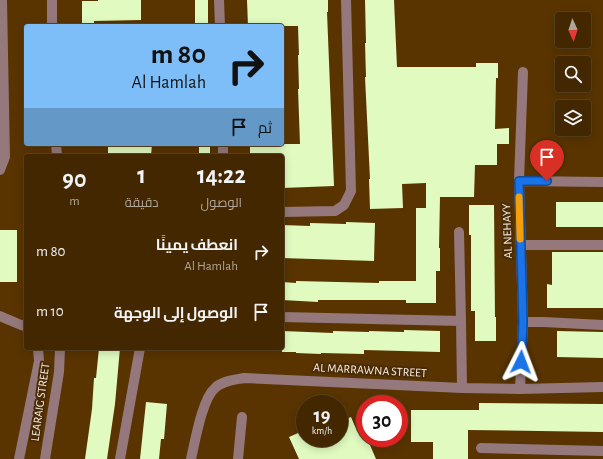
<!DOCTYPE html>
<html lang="ar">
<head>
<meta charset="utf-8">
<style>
  body { margin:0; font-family:"Alegreya Sans",Cairo,sans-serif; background:#4d330f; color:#f1f3f6; direction:rtl; height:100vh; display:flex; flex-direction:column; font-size:15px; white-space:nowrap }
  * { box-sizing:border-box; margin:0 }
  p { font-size:13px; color:#afa599 }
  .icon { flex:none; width:22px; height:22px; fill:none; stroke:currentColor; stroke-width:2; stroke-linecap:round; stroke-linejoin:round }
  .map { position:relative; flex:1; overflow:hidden; direction:ltr }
  .sheet { position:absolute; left:24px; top:154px; width:260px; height:196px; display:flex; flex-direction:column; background:#432700; border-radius:4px; box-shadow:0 2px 10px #0003,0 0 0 1px #5b4422; direction:rtl }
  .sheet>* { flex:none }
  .top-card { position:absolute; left:24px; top:24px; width:260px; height:122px; border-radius:4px; box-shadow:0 2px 10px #0003,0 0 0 1px #5b4422; direction:rtl; background:#7dbef9; color:#111; overflow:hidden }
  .needle { width:26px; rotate:177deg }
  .fabs { position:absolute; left:555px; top:12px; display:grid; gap:8px }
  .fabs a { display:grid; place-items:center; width:36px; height:36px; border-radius:4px; background:#432700; box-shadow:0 2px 10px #0003,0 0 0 1px #5b4422; font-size:20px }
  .speed { position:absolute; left:296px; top:395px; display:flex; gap:8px; font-size:20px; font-weight:700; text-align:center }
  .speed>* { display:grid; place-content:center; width:52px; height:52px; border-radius:50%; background:#432700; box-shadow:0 2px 10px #0003,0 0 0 1px #5b4422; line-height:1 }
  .speed small { font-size:10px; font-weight:400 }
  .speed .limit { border:6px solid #d22; background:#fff; color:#111 }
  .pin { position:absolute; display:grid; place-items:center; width:34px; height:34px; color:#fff; margin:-41px -17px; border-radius:50% 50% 50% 0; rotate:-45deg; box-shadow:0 0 4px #0007 }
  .pin .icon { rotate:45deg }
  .me { position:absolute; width:44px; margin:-22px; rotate:3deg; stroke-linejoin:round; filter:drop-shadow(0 0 3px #0008) }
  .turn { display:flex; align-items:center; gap:14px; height:84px; padding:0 12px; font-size:18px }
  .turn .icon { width:52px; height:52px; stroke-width:2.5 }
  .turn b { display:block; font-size:28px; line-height:34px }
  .then { display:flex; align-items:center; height:38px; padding:0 12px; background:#0003; gap:8px; font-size:15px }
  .eta { display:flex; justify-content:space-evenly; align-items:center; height:68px; text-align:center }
  .eta b { font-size:24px; font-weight:700; line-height:28px }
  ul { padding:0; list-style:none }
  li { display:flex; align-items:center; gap:12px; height:60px; padding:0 12px }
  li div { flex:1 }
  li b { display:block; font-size:15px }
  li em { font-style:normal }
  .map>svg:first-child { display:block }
</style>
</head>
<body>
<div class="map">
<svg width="603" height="459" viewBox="0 0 603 459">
  <rect width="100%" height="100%" fill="#593400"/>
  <path fill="#e0fac0" d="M 98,0 L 141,0 L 141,20 L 94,21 L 94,25 L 82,25 L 82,1 L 98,1 Z
    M 195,0 L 208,0 L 208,26 L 195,26 Z
    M 247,0 L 328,0 L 328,12 L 327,12 L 334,186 L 282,188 L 282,155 L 250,156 L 250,144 L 300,144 L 298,89 L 299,89 L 298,55 L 299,55 L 298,26 L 248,26 Z
    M 365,0 L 394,0 L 397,67 L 476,67 L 476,63 L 498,63 L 498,78 L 496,78 L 495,129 L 509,128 L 509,144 L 497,144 L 497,165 L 475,165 L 474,197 L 440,197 L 439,248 L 440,248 L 440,271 L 436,271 L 436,303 L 406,303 L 406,300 L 318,300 L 318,302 L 282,300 L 282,282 L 296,283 L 296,281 L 379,283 L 379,281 L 416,281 L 416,208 L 426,208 L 426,183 L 402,184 L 403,208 L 370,209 L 369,179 L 370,179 L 365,77 L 366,77 L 365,43 L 366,43 Z
    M 108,144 L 152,144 L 151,156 L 108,156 Z
    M 199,144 L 210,144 L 210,156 L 199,156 Z
    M 556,202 L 603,202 L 603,227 L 556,227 Z
    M 469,205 L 494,205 L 495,317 L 496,317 L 496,341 L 475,341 L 475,311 L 471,311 L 471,235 L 469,235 Z
    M 346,222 L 375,223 L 374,261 L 282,258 L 282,225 L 310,226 L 310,223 L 346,224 Z
    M 0,230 L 17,230 L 17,282 L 0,282 Z
    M 552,252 L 603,252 L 603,308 L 547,308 L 547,284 L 552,285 Z
    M 404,330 L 440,331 L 440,352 L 364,350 L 364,354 L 321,353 L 321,354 L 296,353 L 296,352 L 282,352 L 282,331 L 333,333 L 333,331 L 369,332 L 369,331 L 404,332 Z
    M 557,331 L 603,332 L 603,358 L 557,357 Z
    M 99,348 L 120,348 L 115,404 L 107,459 L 85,459 L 92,409 L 94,378 L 96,378 Z
    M 146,402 L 167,404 L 164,439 L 161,439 L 159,459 L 140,459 Z
    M 479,403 L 603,404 L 603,432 L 468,430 L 468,459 L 433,459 L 433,442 L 411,442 L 411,410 L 479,410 Z
    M 351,417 L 357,431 L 363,429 L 365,434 L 365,438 L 367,438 L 376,459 L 299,459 L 289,437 L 305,430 L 305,438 L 339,438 L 339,422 Z"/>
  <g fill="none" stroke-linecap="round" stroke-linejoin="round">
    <path stroke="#94787c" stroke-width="10" d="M 52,0 L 52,26
      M 219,0 L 220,26
      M 56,144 L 57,156
      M 223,144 L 223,156
      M 0,170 L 5,157 L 2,0
      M 519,181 L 603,182
      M 282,212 L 335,211 L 344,205 L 351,191 L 346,0
      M 459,232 L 461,321
      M 521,245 L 603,245
      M 0,316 L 21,325 L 26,326
      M 282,317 L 461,321 L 462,388
      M 523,322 L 543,322 L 603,325
      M 520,389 L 523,322 L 519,181 L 523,72
      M 481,448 L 603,451
      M 19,459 L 39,361 L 38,348
      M 45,459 L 59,372 L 60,348
      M 120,459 L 140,348
      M 191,459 C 195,442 202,399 215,388 C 222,381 234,380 244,378 L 462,388 L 520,389 L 603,387
      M 238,459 L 242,417"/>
  </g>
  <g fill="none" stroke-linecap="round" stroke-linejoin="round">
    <defs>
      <path id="route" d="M 521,362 L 523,322 L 519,181 L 547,181"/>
    </defs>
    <use href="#route" stroke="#114b97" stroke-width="10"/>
    <use href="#route" stroke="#1a73e8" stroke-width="7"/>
    <path stroke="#f59e0b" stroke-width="7" d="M 519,197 L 520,239"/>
  </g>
  <g text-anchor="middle" stroke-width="4" stroke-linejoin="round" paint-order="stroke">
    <g font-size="12" fill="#fceee0" stroke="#492c07">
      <text transform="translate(507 231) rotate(-92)" y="4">AL NEHAYY</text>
      <text transform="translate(370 370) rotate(3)" y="4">AL MARRAWNA STREET</text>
      <text transform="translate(40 402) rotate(-82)" y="4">LEARAIG STREET</text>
    </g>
  </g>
</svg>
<div class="fabs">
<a><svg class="needle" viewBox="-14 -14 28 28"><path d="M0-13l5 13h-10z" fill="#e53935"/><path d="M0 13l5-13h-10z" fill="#afa599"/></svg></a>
<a><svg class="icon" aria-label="search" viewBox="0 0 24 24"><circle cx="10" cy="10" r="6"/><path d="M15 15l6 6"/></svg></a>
<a><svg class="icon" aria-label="layers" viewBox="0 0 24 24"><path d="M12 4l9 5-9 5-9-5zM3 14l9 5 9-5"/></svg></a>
</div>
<div class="speed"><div>19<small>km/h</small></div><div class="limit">30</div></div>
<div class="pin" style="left:547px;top:181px;background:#d93025"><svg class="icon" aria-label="arrive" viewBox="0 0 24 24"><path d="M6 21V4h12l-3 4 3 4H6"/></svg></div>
<svg class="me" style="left:521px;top:362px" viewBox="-20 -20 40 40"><path d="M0-17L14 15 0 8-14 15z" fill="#1a73e8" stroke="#fff" stroke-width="4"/></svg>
<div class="top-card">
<div class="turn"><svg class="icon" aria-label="right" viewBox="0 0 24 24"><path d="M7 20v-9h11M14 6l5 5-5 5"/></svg><div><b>80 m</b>Al Hamlah</div></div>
<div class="then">ثم<svg class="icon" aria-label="arrive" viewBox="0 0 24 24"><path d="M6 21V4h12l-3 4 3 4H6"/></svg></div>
</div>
<section class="sheet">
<div class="eta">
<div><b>14:22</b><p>الوصول</p></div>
<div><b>1</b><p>دقيقة</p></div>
<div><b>90</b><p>m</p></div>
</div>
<ul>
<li><svg class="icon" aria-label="right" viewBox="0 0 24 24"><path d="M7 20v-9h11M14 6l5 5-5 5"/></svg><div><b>انعطف يمينًا</b><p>Al Hamlah</p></div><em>80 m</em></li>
<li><svg class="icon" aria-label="arrive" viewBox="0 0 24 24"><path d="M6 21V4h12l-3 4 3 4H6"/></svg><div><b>الوصول إلى الوجهة</b></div><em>10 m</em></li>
</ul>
</section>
</div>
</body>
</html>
